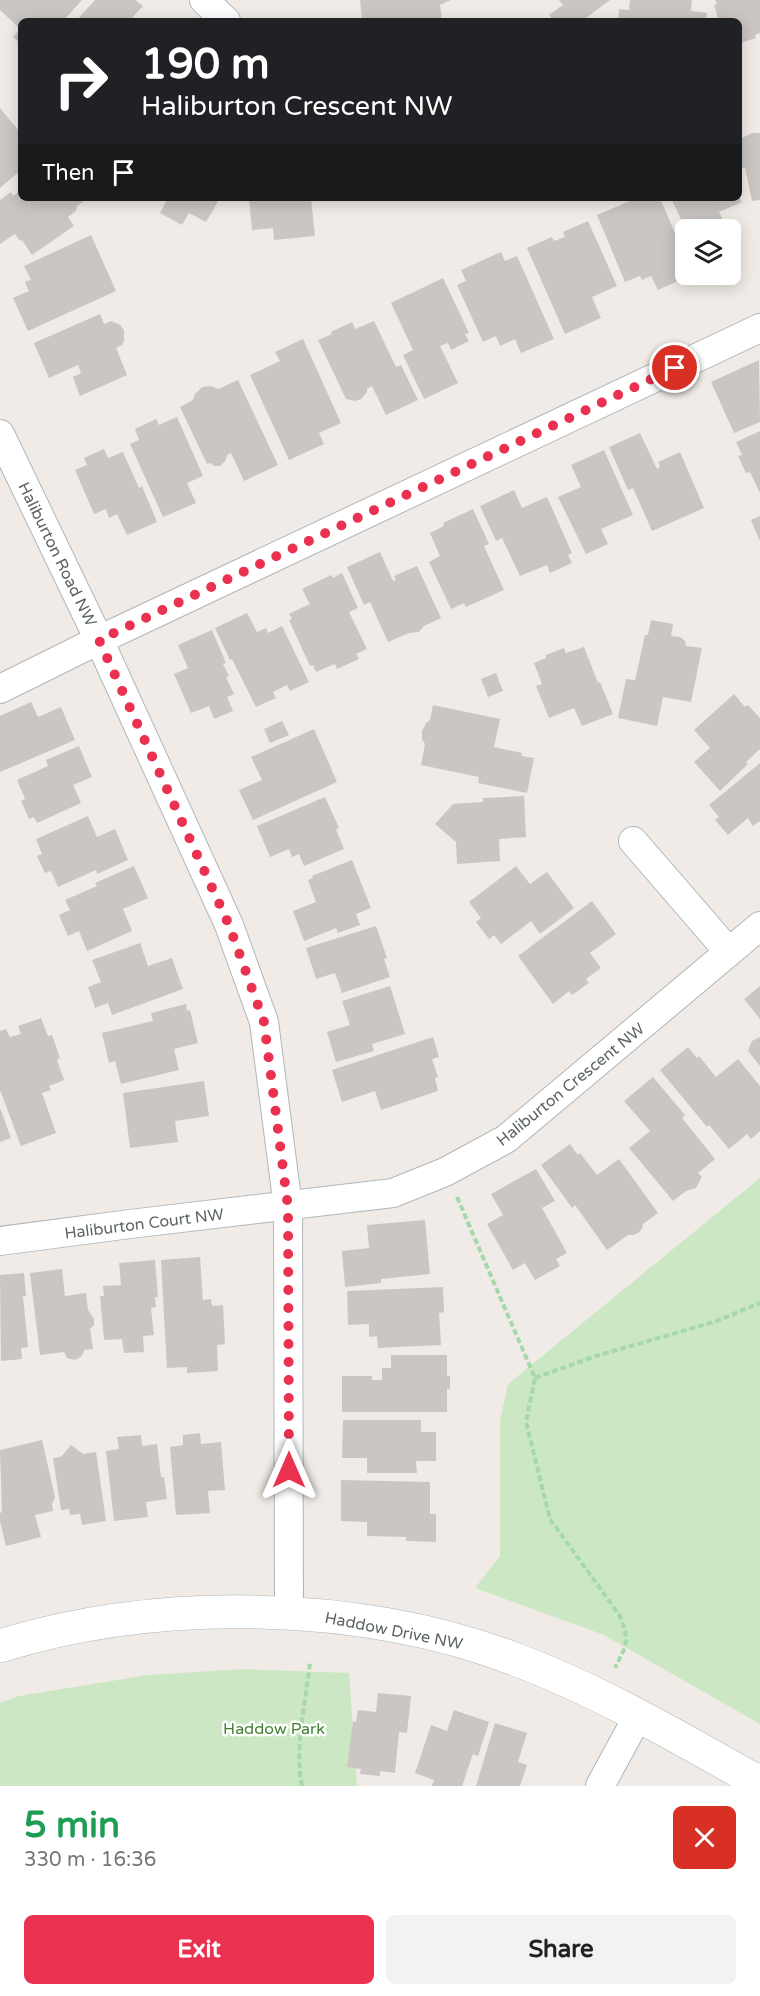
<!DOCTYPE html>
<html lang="en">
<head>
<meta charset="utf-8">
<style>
  body { margin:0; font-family:"Varela Round",sans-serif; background:#f2f2f2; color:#202124; height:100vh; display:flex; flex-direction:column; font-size:22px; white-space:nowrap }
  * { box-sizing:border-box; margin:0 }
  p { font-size:20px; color:#757577 }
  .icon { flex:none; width:33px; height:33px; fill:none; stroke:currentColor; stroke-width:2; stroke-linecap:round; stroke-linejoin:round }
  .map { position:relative; height:1786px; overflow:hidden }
  .panel { display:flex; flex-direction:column; background:#fff; flex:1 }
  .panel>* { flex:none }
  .hud { position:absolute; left:18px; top:18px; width:724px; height:183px; border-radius:9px; box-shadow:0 3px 15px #0003; background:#202124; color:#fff; overflow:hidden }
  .buttons { position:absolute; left:675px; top:219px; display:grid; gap:12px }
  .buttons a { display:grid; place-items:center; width:66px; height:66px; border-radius:9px; background:#fff; box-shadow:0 3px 15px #0003; font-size:30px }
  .pin { position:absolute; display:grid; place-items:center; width:51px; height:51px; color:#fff; margin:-26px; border:3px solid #fff; border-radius:50%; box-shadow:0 2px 6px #0007 }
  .me { position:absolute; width:66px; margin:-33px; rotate:0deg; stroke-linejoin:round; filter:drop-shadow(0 0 4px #0008) }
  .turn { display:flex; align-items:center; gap:21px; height:126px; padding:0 24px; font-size:27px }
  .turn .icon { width:78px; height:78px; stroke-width:2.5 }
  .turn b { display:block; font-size:42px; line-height:51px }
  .then { display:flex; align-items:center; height:57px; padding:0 24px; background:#0003; gap:12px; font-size:22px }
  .round { display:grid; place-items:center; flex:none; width:63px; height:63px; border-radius:9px; background:#f2f2f2 }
  .overview { display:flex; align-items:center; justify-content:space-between; height:102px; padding:0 24px }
  h1 { font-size:36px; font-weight:700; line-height:45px; color:#1e9e55 }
  .cta { display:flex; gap:12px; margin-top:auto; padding:12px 24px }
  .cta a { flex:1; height:69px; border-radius:9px; background:#ea3250; color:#fff; font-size:24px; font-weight:700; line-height:69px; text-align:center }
  .cta a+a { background:#f2f2f2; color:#202124 }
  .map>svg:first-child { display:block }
</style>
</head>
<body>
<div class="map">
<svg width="760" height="1786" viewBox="0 0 760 1786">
  <rect width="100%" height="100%" fill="#f0ebe6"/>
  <path fill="#cbe7c3" d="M 760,1178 L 760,1724 L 604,1635 L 475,1588 L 500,1556 L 500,1421 L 508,1384 Z
    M 244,1669 L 349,1673 L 357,1786 L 0,1786 L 0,1703 L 19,1696 L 148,1675 Z"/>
  <path fill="#cbc6c3" d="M 0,0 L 82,0 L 63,21 L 21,21 L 21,44 L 13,37 L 20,29 L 0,10 Z
    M 95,0 L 135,0 L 143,6 L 129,21 L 76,21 Z
    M 360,0 L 451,0 L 440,5 L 442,21 L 362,21 Z
    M 559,0 L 610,0 L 582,21 L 554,21 L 549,15 L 563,5 Z
    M 630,0 L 692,0 L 691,11 L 707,13 L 705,21 L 618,21 L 619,9 L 629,10 Z
    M 715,0 L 760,0 L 760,33 L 755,35 L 756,38 L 740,43 L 740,21 L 719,21 L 714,5 L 717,4 Z
    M 0,108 L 19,131 L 21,129 L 21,170 L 0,188 Z
    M 752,133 L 760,133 L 760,200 L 752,201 L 745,168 L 740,169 L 740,139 Z
    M 21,190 L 21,198 L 80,198 L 83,202 L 77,206 L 76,211 L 68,217 L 74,226 L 32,255 L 22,240 L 20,241 L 15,234 L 0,244 L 0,200 L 11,192 L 13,196 Z
    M 163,198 L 220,198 L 206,222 L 189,213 L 182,225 L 160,213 L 167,200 Z
    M 249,198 L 311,198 L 315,236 L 274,240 L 273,228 L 252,230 Z
    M 637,198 L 660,198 L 686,259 L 686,274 L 694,274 L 658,290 L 651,276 L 642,280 L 640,276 L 625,282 L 597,215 Z
    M 671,198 L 740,198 L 742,202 L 719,212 L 728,230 L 686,230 Z
    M 588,221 L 617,286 L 592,297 L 601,318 L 565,334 L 527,248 L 552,237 L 554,241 L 565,237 L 563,232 Z
    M 91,235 L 116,291 L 28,331 L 13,298 L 29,291 L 25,282 L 31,280 L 24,266 Z
    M 501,252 L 505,261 L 517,256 L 554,339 L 521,353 L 515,339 L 500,346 L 496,336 L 483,342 L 457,285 L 466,281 L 461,270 Z
    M 443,278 L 469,333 L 465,334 L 469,341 L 451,350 L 448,343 L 440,346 L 458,383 L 424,399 L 403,355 L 413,350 L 391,303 Z
    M 100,314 L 104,324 L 111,321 L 120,325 L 124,330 L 124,341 L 122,345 L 116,348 L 127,375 L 80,396 L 73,377 L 81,373 L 78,365 L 49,378 L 34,343 Z
    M 374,321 L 396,367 L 401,365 L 418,400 L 386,415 L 372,386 L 367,389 L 367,392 L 361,399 L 355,401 L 346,399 L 318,340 L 332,334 L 331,332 L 352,322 L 355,329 Z
    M 303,339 L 341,423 L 319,433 L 324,444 L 289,460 L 250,375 L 280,361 L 275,352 Z
    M 759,360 L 760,422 L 734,433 L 711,382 Z
    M 238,380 L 278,465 L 244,481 L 231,453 L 227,455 L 226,460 L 220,466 L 215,466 L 210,463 L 207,464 L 180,407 L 193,400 L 195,394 L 202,387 L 211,386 L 218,389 Z
    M 177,417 L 203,476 L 187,483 L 196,503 L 163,517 L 130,444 L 139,440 L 135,429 L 156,419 L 159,425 Z
    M 760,431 L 760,493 L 750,472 L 746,473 L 738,456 L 742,455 L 736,442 Z
    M 640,433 L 657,469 L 660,467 L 658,462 L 680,452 L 704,508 L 652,531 L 633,488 L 628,490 L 609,447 Z
    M 104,449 L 108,458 L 123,452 L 139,488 L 142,486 L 157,522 L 127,535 L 117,514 L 109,518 L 106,509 L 94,514 L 75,470 L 87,465 L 84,458 Z
    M 604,450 L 633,515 L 601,529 L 608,544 L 586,554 L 558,497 L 581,487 L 571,465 Z
    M 514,490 L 522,508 L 547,497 L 572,553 L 568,555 L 572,563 L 550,573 L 547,565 L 520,576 L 502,538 L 496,541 L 480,506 Z
    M 473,509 L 489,544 L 484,546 L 504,590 L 466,607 L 464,603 L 451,609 L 429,562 L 440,556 L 430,533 L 444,526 L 443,523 Z
    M 760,516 L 760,541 L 751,520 Z
    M 380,552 L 393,581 L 396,580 L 394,576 L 417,566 L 441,618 L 424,626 L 419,632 L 409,633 L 388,642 L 370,602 L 364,605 L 347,567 Z
    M 342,573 L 358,608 L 349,612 L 367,649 L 356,654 L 359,659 L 337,669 L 335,664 L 316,672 L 313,665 L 310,666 L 289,620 L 292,619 L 289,614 L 310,604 L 302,589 L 331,575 L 333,578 Z
    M 247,613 L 257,632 L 266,628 L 268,633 L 282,626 L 309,682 L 290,691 L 287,685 L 273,692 L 276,698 L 256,707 L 232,659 L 230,660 L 215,628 Z
    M 651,620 L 673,624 L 671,636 L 680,637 L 685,641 L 686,646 L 702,648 L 691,702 L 663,697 L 657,726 L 618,718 L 626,679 L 635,680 L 645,635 L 648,635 Z
    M 212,630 L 226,663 L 223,664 L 229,676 L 226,677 L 234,694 L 227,697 L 233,711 L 214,719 L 209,706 L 191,713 L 174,674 L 188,668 L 178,645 Z
    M 584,647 L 598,683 L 600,682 L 613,714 L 582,726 L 574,708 L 549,718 L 536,686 L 542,684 L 534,663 L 546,658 L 546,655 L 564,648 L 566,653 Z
    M 496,673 L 503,691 L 488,697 L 481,679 Z
    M 734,694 L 745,707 L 748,705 L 760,718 L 760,749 L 746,762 L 748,764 L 720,791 L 694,762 L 710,748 L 694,730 Z
    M 31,702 L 38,717 L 61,707 L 75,740 L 0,772 L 0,716 Z
    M 433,705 L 500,719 L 494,747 L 522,753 L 521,756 L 534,758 L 527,793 L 478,783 L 479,777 L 421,765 L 425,744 L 422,739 L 422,731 L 426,723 L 430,720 Z
    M 282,721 L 289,735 L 270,743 L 264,729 Z
    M 314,729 L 337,782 L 253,820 L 239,790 L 262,780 L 251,757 Z
    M 79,746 L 92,777 L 73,785 L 81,803 L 37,823 L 34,817 L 29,819 L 21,801 L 25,799 L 17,780 L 48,766 L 46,760 Z
    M 760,763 L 760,821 L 753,826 L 748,818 L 728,835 L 715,820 L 719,817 L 709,805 Z
    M 524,796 L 526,837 L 499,839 L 500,861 L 457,864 L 456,842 L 435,824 L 453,804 L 483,802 L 483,798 Z
    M 325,797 L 339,828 L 336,829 L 344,849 L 304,866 L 299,854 L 292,857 L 289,849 L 270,857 L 257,826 Z
    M 88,816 L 97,837 L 115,829 L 128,860 L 97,874 L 96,870 L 58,887 L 51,871 L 45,873 L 37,856 L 42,854 L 36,839 Z
    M 352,860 L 371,908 L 356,914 L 360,925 L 338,933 L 336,928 L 304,941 L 293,911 L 316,902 L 308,880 L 313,878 L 312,876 Z
    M 134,866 L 148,898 L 123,909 L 132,931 L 87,951 L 79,931 L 68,936 L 59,915 L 70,910 L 65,900 L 97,886 L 95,883 Z
    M 516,866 L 530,884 L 547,872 L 574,908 L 540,934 L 531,921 L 501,944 L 494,935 L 489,939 L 476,922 L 481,918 L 469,902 Z
    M 592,901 L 616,934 L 590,953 L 601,968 L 586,979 L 589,983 L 572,995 L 569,991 L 553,1004 L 518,956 Z
    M 376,926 L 387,958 L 384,959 L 390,977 L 342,993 L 335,973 L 316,979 L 306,948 Z
    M 140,943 L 148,966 L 172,958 L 183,989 L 112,1015 L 108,1003 L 95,1008 L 88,987 L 101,982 L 92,960 Z
    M 390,986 L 405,1034 L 372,1044 L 374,1051 L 336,1062 L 327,1032 L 350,1025 L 342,1001 Z
    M 760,986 L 760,1019 L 744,999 Z
    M 186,1004 L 187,1011 L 190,1010 L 198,1043 L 174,1049 L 179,1070 L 121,1084 L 115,1061 L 109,1063 L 102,1033 L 153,1021 L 151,1013 Z
    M 41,1018 L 48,1036 L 52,1035 L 60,1058 L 57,1060 L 64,1080 L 49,1086 L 51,1090 L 42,1093 L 56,1133 L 21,1146 L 0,1090 L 0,1031 L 6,1029 L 10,1037 L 21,1034 L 18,1026 Z
    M 433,1037 L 439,1057 L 432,1059 L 438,1077 L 435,1078 L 438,1091 L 381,1110 L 375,1091 L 342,1102 L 332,1070 Z
    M 760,1037 L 760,1066 L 748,1051 L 752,1041 Z
    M 688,1047 L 697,1058 L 699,1056 L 716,1077 L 738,1059 L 760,1086 L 760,1131 L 751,1139 L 747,1134 L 729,1149 L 709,1125 L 707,1127 L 660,1070 Z
    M 653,1077 L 685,1115 L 682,1118 L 715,1159 L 698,1173 L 702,1177 L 696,1188 L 686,1191 L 673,1201 L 629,1148 L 650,1131 L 624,1101 Z
    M 204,1081 L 209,1116 L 175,1121 L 178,1142 L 130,1148 L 123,1093 Z
    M 0,1108 L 11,1138 L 0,1142 Z
    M 570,1144 L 578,1155 L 580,1153 L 597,1175 L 619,1159 L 658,1213 L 643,1224 L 642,1229 L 638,1233 L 633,1235 L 628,1235 L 607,1250 L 575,1205 L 572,1208 L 541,1165 Z
    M 536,1169 L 555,1201 L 542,1208 L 567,1253 L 556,1259 L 560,1266 L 535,1280 L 525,1263 L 513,1270 L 487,1224 L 503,1215 L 491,1194 Z
    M 425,1220 L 430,1274 L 381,1279 L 381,1283 L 345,1287 L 342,1251 L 369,1248 L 367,1225 Z
    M 200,1257 L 203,1300 L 211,1299 L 212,1306 L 223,1305 L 225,1344 L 217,1345 L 218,1371 L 187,1373 L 187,1367 L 167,1368 L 161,1260 Z
    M 155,1260 L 158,1297 L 155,1297 L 156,1307 L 151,1308 L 154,1335 L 143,1336 L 144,1352 L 124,1353 L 122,1339 L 104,1340 L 100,1296 L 104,1296 L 103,1286 L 121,1285 L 119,1263 Z
    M 62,1269 L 65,1296 L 86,1293 L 88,1310 L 94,1319 L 94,1325 L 90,1329 L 93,1349 L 84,1350 L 82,1356 L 75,1360 L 67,1358 L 64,1352 L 40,1355 L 30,1273 Z
    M 24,1273 L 26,1296 L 23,1296 L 28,1347 L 21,1348 L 22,1359 L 1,1361 L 0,1275 Z
    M 443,1287 L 444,1312 L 439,1313 L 441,1345 L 378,1348 L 377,1336 L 369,1337 L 369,1324 L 348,1325 L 347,1291 Z
    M 391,1355 L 447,1355 L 447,1376 L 450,1376 L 450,1389 L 447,1389 L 447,1412 L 342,1412 L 342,1376 L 372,1376 L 372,1380 L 382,1380 L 382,1368 L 391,1368 Z
    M 343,1420 L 421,1420 L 421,1432 L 436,1432 L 436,1461 L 416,1461 L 417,1473 L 367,1473 L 367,1458 L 342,1458 Z
    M 200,1433 L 201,1444 L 221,1442 L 225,1490 L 208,1491 L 210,1513 L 176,1515 L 170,1447 L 183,1445 L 183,1435 Z
    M 141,1435 L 142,1446 L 157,1444 L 161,1477 L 164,1477 L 167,1499 L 146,1502 L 148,1517 L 114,1521 L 106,1451 L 119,1449 L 117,1437 Z
    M 42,1440 L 55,1497 L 52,1504 L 53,1511 L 35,1515 L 41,1537 L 6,1546 L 0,1521 L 0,1513 L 2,1512 L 0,1450 Z
    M 71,1445 L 83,1454 L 96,1452 L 106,1521 L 82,1525 L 80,1514 L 70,1515 L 69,1509 L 61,1510 L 53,1458 L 61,1457 Z
    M 341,1480 L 430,1482 L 430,1514 L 436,1514 L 436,1542 L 406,1541 L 406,1537 L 367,1536 L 367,1522 L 341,1521 Z
    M 378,1693 L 411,1696 L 407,1733 L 399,1732 L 395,1773 L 380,1771 L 380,1776 L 360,1774 L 361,1769 L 347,1767 L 353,1721 L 356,1722 L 358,1710 L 376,1712 Z
    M 454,1710 L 489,1722 L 478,1756 L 473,1754 L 462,1786 L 432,1786 L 434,1780 L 415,1773 L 431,1725 L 447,1731 Z
    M 495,1723 L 527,1733 L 518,1762 L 527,1765 L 520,1786 L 476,1786 Z"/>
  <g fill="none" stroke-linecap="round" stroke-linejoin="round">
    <defs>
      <path id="minor" d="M 204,0 L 226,21
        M 0,434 L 99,640 L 229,925 L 264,1022 L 288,1207 L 289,1613
        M 0,689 L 99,640 L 760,328
        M 633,841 L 729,952
        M 0,1241 L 130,1224 L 393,1193 L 445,1172 L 506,1139 L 760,926
        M 600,1786 L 638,1716"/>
      <path id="tertiary" d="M 0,1646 C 159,1597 361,1600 517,1660 C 602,1692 681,1739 760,1783"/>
    </defs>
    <use href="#minor" stroke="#b1b6b8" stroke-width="30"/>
    <use href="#tertiary" stroke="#b1b6b8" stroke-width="34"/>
    <path stroke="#a6d9a7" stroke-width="4" stroke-dasharray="6 3" stroke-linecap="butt" d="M 457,1197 L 535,1378 L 526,1422 L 550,1519 L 620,1616 C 630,1643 627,1643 615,1668
      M 535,1378 L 596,1356 L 714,1322 L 760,1303
      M 302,1786 C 294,1748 306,1701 310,1662"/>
    <use href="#minor" stroke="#fff" stroke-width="28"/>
    <use href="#tertiary" stroke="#fff" stroke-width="33"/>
  </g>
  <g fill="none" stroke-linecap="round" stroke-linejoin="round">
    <path stroke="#ea3250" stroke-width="10" stroke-dasharray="0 18" d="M 289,1470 L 288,1207 L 264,1022 L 229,925 L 99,640 L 675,368"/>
  </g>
  <g text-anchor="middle" stroke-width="5" stroke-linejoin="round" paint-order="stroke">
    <g font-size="16" fill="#5d6466" stroke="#fff">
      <text transform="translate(58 554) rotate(64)" y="6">Haliburton Road NW</text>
      <text transform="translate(570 1084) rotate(-39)" y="6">Haliburton Crescent NW</text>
      <text transform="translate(144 1223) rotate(-7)" y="6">Haliburton Court NW</text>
      <text transform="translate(394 1630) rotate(11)" y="6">Haddow Drive NW</text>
    </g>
    <g font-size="16" fill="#428033" stroke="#fff">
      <text x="274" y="1734">Haddow Park</text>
    </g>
  </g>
</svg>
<div class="buttons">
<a><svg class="icon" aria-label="layers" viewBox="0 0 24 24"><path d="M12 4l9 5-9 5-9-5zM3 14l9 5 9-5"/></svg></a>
</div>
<div class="pin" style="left:675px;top:368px;background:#d93025"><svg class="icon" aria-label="arrive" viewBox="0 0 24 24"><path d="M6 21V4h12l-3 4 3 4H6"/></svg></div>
<svg class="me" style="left:289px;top:1470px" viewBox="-20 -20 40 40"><path d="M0-17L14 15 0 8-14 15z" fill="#ea3250" stroke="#fff" stroke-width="4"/></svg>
<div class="hud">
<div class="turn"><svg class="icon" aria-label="right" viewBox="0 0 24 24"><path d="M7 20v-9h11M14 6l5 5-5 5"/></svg><div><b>190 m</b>Haliburton Crescent NW</div></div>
<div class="then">Then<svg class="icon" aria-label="arrive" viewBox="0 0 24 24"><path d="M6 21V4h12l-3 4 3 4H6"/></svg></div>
</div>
</div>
<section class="panel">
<div class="overview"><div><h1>5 min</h1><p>330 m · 16:36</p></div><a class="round" style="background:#d93025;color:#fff"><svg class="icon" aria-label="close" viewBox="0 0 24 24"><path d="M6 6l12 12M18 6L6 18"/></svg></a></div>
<div class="cta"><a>Exit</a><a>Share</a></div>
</section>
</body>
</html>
